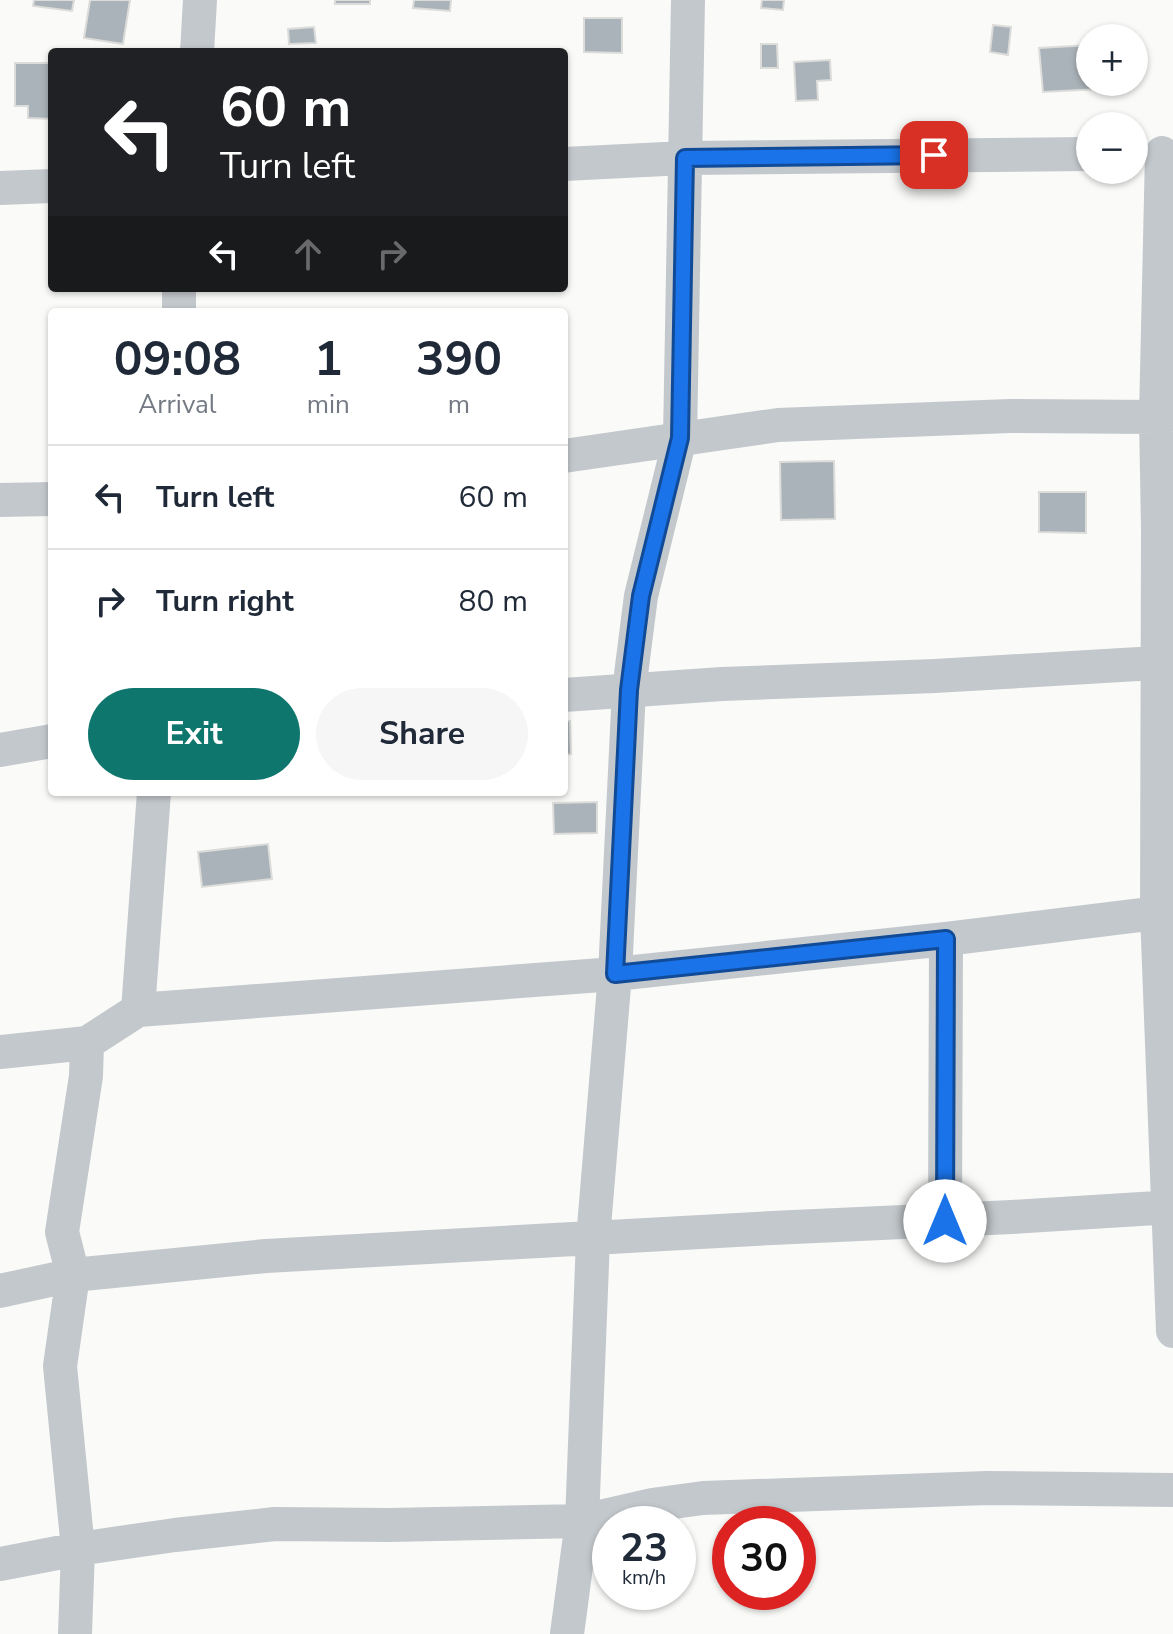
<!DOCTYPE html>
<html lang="en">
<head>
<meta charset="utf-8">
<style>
  body { margin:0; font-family:"Nunito Sans",sans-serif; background:#f6f6f7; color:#1f2937; height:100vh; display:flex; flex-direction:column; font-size:30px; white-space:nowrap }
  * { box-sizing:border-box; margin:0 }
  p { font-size:26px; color:#747a83 }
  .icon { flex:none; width:44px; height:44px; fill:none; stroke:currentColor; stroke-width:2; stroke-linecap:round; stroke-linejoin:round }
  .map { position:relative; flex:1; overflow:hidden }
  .side { position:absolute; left:48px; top:308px; width:520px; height:488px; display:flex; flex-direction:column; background:#fff; border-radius:8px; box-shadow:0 2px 6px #0004 }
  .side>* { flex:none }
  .hud { position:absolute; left:48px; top:48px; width:520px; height:244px; border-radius:8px; box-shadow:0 2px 6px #0004; background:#202124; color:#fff; overflow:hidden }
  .controls { position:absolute; left:1076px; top:24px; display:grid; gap:16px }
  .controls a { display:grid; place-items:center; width:72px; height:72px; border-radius:50%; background:#fff; box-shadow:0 2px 6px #0004; font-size:40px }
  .speed { position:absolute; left:592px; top:1506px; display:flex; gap:16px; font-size:40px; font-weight:700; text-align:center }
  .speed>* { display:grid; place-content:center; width:104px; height:104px; border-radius:50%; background:#fff; box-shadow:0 2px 6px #0004; line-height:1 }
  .speed small { font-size:20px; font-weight:400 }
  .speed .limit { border:12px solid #d22; background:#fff; color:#111 }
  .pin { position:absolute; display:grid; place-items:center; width:68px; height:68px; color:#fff; margin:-34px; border-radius:16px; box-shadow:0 4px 12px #0006 }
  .me { position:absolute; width:88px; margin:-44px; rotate:0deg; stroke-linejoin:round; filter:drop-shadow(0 0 6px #0008) }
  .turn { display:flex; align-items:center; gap:28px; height:168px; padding:0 40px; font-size:36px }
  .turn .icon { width:104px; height:104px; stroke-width:2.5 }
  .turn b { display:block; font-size:56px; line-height:68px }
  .lanes { display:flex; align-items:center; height:76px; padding:0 40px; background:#0003; justify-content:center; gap:40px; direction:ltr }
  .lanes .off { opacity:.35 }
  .eta { display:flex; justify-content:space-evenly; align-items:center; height:136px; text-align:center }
  .eta b { font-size:48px; font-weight:700; line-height:56px }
  .action { display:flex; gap:16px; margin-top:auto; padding:16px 40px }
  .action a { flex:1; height:92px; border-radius:48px; background:#0f766e; color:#fff; font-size:32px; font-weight:700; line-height:92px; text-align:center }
  .action a+a { background:#f6f6f7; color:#1f2937 }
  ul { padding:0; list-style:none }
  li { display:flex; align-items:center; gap:24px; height:104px; padding:0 40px; border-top:2px solid #e0e1e3 }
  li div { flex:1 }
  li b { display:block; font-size:30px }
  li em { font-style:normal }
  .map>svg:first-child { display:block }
</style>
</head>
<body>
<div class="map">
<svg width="1173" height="1634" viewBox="0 0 1173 1634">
  <rect width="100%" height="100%" fill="#fafaf8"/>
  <path fill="#aab3b9" stroke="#dcdcda" stroke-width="2" d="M 34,0 L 74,0 L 72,11 L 33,6 Z
    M 90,0 L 130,0 L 123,44 L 84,38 Z
    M 335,0 L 370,0 L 370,4 L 335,4 Z
    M 414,0 L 451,0 L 450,11 L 413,8 Z
    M 762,0 L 784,0 L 783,10 L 761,8 Z
    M 584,18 L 622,18 L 622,53 L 584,52 Z
    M 993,25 L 1011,27 L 1008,55 L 990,52 Z
    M 314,27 L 316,43 L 289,44 L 288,29 Z
    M 761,44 L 777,44 L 778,68 L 761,68 Z
    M 1090,45 L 1090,82 L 1100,82 L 1100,89 L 1043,92 L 1039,48 Z
    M 830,60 L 831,80 L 817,81 L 818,100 L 796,101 L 794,62 Z
    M 15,63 L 52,63 L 52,119 L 28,118 L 28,106 L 15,106 Z
    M 834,461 L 835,519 L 781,520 L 780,462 Z
    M 1039,492 L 1086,492 L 1086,533 L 1039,532 Z
    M 564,721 L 570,721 L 571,754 L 564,755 Z
    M 597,802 L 597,833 L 554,834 L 553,803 Z
    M 268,844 L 272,879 L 202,887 L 198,852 Z"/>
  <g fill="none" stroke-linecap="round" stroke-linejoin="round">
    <path stroke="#c3c8cc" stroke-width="34" d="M 197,52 L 200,0
      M 1162,153 L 1156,417 L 1158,530 L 1157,913 L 1173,1331
      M 564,164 L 685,158 L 1090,154
      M 0,188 L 52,186
      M 179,312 L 179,288
      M 564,456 L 778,425 L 1010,416 L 1156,417 L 1173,414
      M 0,500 L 52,499
      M 564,695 L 722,684 L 935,676 L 1173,662
      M 0,750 L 52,741
      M 138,1010 L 154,792
      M 0,1052 L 87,1043 L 138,1010 L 615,974 L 946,939 L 1157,913 L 1173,913
      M 945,1221 L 946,939
      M 0,1291 L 73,1275 L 266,1256 L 772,1228 L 1012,1217 L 1173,1207
      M 0,1564 L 78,1549 L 175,1535 L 275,1524 L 389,1525 L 582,1521 L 652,1505 L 703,1498 L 987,1488 L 1173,1490
      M 75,1634 L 78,1549 L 60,1366 L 73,1275 L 62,1232 L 86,1076 L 87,1043
      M 567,1634 L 582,1521 L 593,1239 L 615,974 L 629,690 L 641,596 L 680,438 L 688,0"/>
  </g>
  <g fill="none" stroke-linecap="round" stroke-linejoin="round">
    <defs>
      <path id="route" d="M 934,155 L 685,158 L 680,438 L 641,596 L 637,627 L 629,690 L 615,974 L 946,939 L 945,1221"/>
    </defs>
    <use href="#route" stroke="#114b97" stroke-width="20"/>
    <use href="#route" stroke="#1a73e8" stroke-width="14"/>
  </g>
</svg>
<div class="controls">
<a>+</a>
<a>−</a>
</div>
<div class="speed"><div>23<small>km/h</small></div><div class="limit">30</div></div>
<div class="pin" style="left:934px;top:155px;background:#d93025"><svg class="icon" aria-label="arrive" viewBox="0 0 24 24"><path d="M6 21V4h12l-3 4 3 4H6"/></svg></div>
<svg class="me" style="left:945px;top:1221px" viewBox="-20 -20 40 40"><circle r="19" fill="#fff"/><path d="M0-13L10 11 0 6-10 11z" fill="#1a73e8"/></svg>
<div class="hud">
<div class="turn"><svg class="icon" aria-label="left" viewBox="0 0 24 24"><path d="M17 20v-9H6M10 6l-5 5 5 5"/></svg><div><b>60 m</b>Turn left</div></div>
<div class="lanes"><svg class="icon" aria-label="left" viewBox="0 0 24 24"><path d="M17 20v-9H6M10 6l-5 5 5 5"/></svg><svg class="icon off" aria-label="ahead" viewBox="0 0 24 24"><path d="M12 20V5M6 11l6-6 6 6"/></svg><svg class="icon off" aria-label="right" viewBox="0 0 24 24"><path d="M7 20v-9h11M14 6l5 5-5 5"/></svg></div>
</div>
<section class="side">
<div class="eta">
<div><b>09:08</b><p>Arrival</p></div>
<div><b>1</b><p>min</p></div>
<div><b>390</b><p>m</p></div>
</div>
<ul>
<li><svg class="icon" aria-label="left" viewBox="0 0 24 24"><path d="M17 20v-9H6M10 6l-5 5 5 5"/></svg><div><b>Turn left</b></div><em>60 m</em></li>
<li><svg class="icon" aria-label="right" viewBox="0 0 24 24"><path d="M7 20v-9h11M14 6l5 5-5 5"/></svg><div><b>Turn right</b></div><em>80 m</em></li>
</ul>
<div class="action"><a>Exit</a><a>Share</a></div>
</section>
</div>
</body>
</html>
